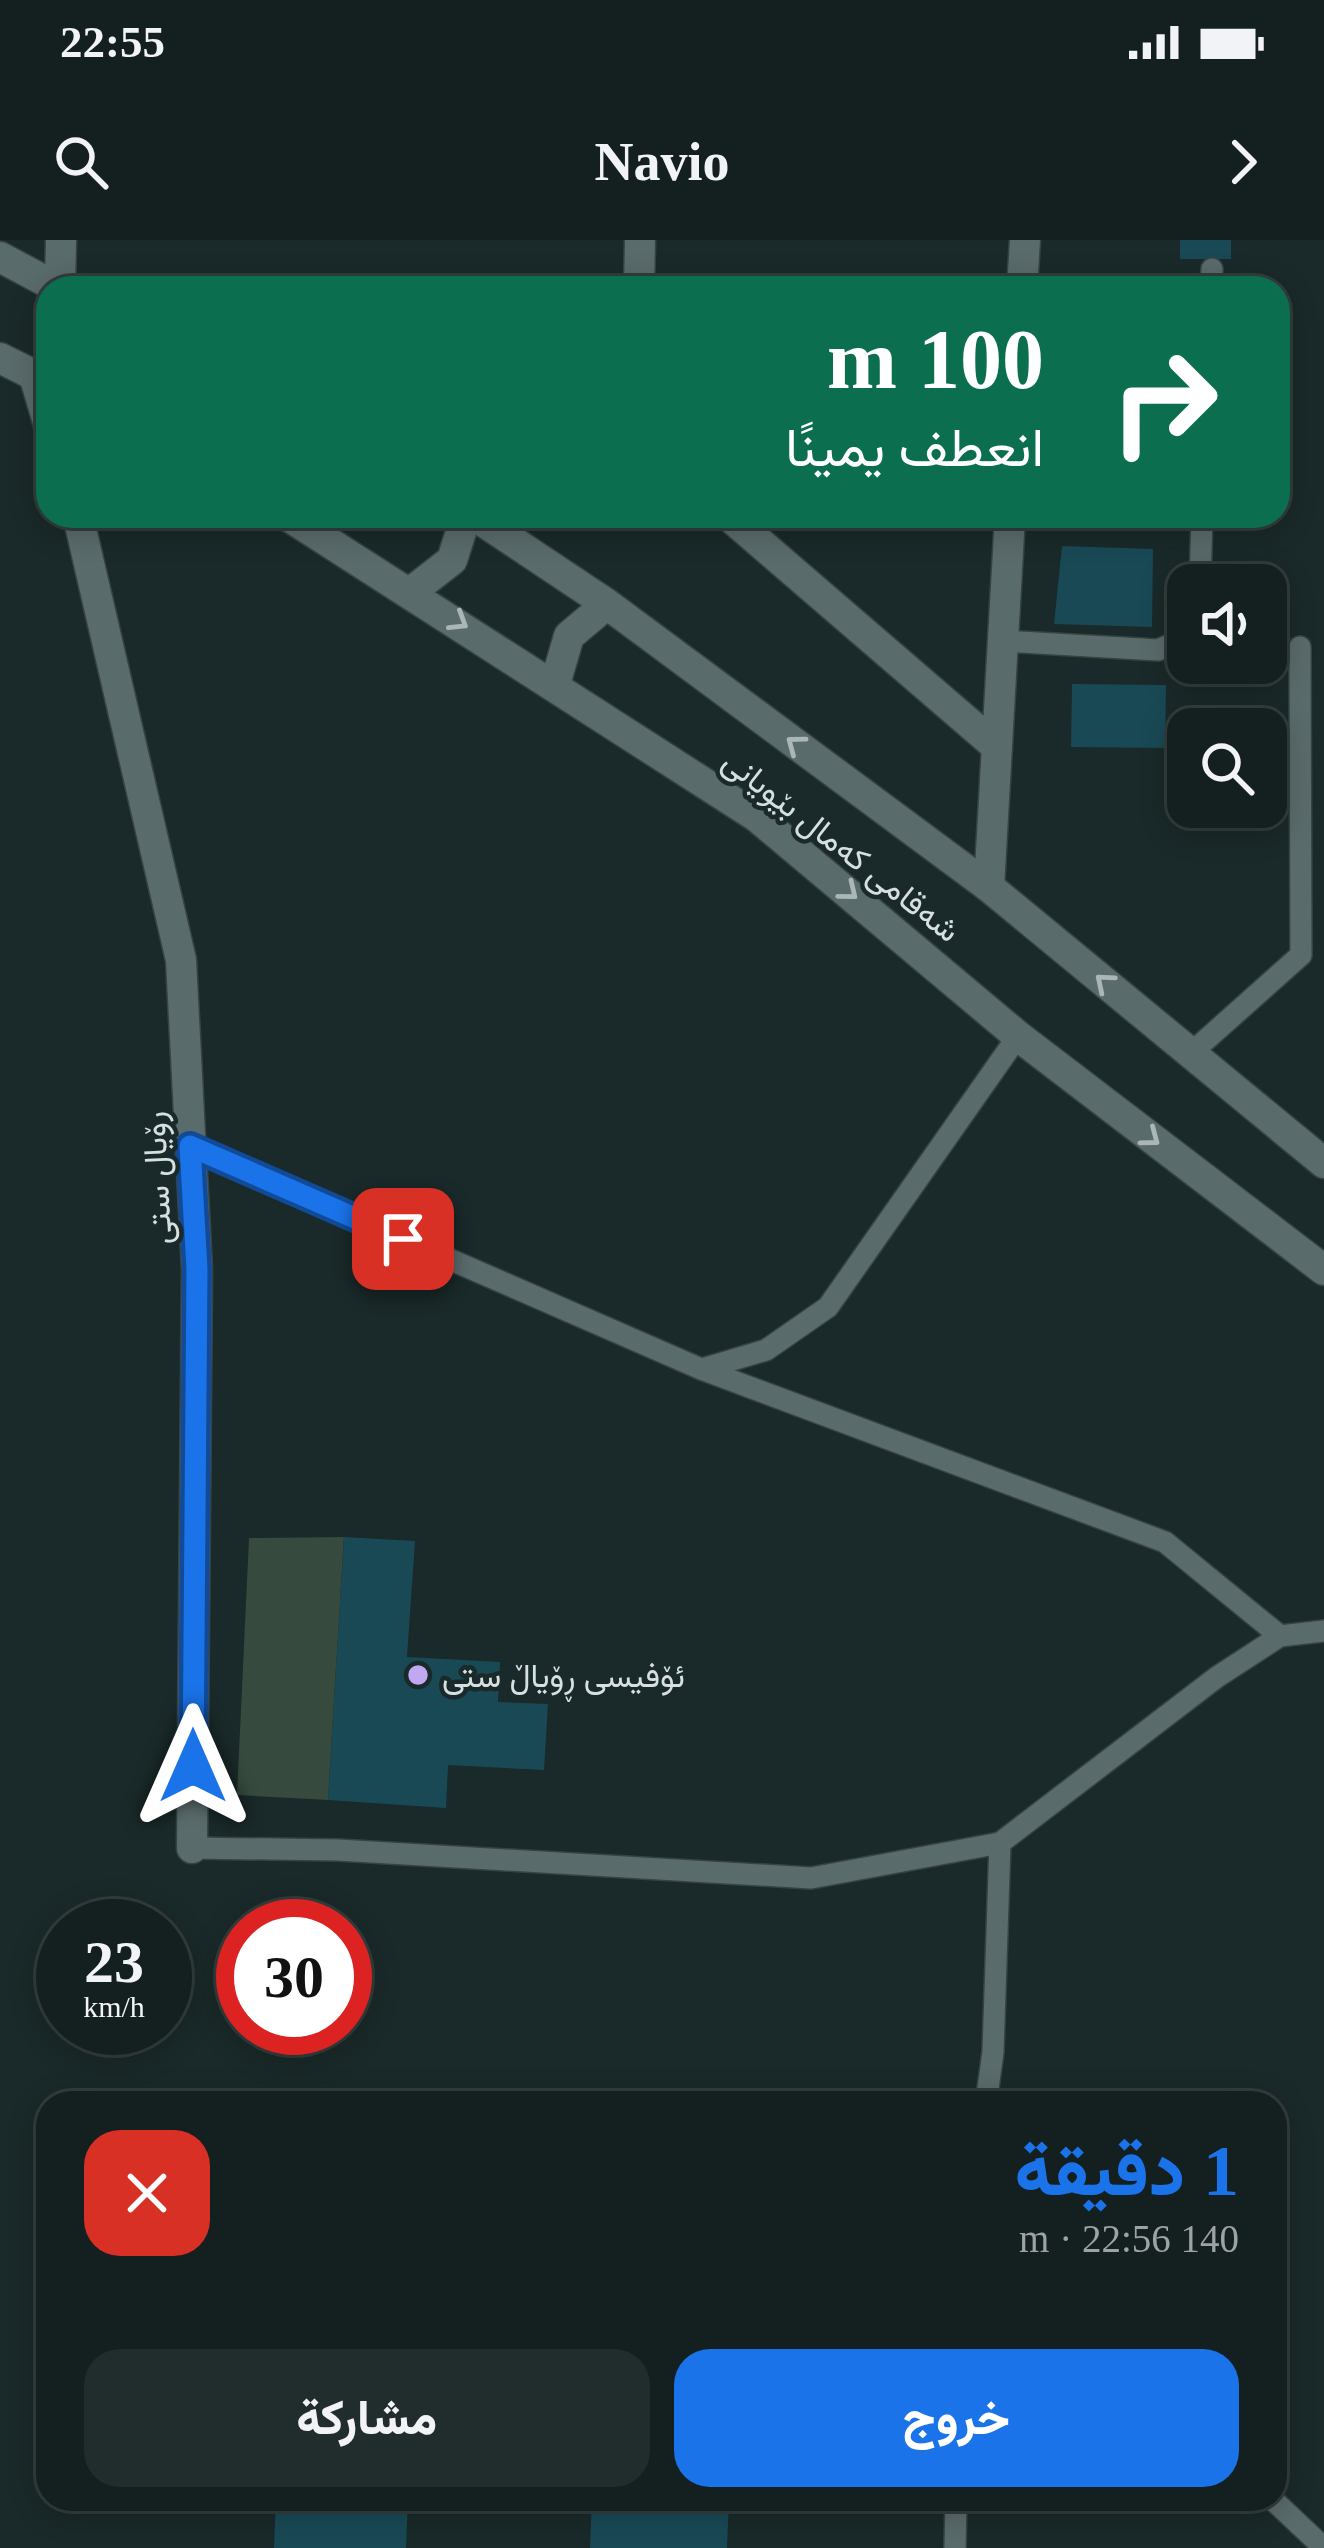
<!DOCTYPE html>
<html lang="ar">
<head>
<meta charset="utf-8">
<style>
  body { margin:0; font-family:"Times New Roman",Vazirmatn,serif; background:#212c2c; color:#f1f3f6; direction:rtl; height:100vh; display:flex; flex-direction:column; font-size:45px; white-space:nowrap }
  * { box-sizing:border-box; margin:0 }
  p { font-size:39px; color:#9da2a4 }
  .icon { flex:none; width:66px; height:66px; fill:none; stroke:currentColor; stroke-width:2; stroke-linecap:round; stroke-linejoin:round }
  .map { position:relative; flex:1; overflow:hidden; direction:ltr }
  .details { position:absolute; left:36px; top:1851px; width:1251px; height:420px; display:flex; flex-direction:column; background:#141f1f; border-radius:36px; box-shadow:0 6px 30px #0003,0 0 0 3px #333d3d; direction:rtl }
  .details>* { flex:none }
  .banner { position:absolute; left:36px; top:36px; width:1254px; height:252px; border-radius:36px; box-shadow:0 6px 30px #0003,0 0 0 3px #333d3d; direction:rtl; background:#0b6e4f; color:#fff; overflow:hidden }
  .buttons { position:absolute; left:1167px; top:324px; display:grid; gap:24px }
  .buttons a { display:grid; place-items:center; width:120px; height:120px; border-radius:24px; background:#141f1f; box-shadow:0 6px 30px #0003,0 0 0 3px #333d3d; font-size:60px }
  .speed { position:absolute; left:36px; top:1659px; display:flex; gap:24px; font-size:60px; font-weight:700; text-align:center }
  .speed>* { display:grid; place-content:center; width:156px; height:156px; border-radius:50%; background:#141f1f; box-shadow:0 6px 30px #0003,0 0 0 3px #333d3d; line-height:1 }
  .speed small { font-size:30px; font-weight:400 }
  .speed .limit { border:18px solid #d22; background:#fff; color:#111 }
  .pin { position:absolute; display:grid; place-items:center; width:102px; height:102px; color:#fff; margin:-51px; border-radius:24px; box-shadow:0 6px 18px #0006 }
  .me { position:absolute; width:132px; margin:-66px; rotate:0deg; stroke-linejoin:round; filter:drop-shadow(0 0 9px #0008) }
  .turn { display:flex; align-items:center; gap:42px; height:252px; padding:0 48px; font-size:54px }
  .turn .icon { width:156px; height:156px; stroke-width:2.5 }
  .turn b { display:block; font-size:84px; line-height:102px }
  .round { display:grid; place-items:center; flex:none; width:126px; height:126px; border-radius:36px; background:#212c2c }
  .overview { display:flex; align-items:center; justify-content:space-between; height:204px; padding:0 48px }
  h1 { font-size:72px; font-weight:800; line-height:90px; color:#1a73e8 }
  .primary-button { display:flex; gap:24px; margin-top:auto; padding:24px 48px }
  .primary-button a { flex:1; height:138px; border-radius:36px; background:#1a73e8; color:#fff; font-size:48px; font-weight:800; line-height:138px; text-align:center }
  .primary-button a+a { background:#212c2c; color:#f1f3f6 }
  .status { display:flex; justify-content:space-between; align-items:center; height:84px; padding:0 60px; background:#141f1f; direction:ltr }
  .status svg { height:33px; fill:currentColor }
  header { display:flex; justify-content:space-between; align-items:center; height:156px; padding:0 48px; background:#141f1f; font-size:54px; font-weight:800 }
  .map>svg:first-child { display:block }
</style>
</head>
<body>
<div class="status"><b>22:55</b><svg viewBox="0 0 49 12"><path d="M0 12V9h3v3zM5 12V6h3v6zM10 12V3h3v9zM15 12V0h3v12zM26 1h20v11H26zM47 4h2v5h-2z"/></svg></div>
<header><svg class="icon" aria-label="forward" viewBox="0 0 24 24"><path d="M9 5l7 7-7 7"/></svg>Navio<svg class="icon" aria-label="search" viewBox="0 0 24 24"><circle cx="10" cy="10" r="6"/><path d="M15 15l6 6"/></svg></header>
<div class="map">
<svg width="1324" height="2308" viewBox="0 0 1324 2308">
  <rect width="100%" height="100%" fill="#1a2929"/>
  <path fill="#364a3d" d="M 344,1297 L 328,1560 L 237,1555 L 249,1298 Z"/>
  <path fill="#194955" d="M 1180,0 L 1231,0 L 1231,19 L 1180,19 Z
    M 1062,306 L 1153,309 L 1152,387 L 1054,384 Z
    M 1072,444 L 1166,445 L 1165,508 L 1071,507 Z
    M 344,1297 L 415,1301 L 407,1417 L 500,1422 L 498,1462 L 548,1464 L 544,1530 L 448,1525 L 446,1568 L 328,1560 Z
    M 276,2259 L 408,2259 L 406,2308 L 274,2308 Z
    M 592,2259 L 729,2259 L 727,2308 L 590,2308 Z"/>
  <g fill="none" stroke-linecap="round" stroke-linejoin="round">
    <defs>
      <path id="lane" d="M 1211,48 L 1212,29
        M 1200,345 L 1202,276
        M 1003,401 L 1158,410 L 1188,397
        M 1190,814 L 1301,715 L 1300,407
        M 190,906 L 701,1129 L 1165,1302 L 1280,1396
        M 702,1129 L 766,1110 L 828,1067 L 1018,796
        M 192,1608 L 338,1610 L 811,1638 L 1000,1603 L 1217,1437 L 1280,1396 L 1324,1391
        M 986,1863 L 993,1812 L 1000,1603
        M 1272,2259 L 1324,2308
        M 955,2308 L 956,2259"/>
      <path id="street" d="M 60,48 L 61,0
        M 639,48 L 640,0
        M 1022,48 L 1025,0
        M 34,135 L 48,182
        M 78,276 L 181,720 L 197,1029 L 192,1608
        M 729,276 L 997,507
        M 989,647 L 1010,276"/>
      <path id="secondary" d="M 0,17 L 58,48
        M 0,118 L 48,142
        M 288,276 L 757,577 L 1018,796 L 1324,1030
        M 475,276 L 607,364 L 989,647 L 1324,923
        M 411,352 L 452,320 L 466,276
        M 555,444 L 569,396 L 607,364"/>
    </defs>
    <use href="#lane" stroke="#374343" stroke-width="24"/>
    <use href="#street" stroke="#374343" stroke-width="33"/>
    <use href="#secondary" stroke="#374343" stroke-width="33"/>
    <use href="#lane" stroke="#5a6b6b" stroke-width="21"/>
    <use href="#street" stroke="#5a6b6b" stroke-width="30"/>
    <use href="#secondary" stroke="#5a6b6b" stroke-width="30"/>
  </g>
  <defs><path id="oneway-chevron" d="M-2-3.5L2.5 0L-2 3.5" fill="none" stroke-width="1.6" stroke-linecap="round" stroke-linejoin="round" transform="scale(3)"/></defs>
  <g stroke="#abb7b7">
    <use href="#oneway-chevron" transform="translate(459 382) rotate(32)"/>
    <use href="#oneway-chevron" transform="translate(795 504) rotate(-143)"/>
    <use href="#oneway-chevron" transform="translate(849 652) rotate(39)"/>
    <use href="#oneway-chevron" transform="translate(1104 742) rotate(-140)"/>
    <use href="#oneway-chevron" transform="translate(1151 898) rotate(37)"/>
  </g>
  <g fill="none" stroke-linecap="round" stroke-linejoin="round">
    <defs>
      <path id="route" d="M 193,1526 L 197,1029 L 190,906 L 403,999"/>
    </defs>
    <use href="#route" stroke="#114b97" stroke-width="30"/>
    <use href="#route" stroke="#1a73e8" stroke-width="21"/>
  </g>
  <circle fill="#c1a8f3" stroke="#1a2929" stroke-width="4.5" cx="418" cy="1435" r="12"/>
  <g text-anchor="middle" stroke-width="9" stroke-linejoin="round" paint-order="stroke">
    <g font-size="33" fill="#d7e0e0" stroke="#1a2929">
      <text transform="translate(842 605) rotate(38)" y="12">شەقامی کەمال بێویانی</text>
      <text transform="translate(156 938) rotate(-93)" y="12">رۆیال ستی</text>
    </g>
    <g font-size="33" fill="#d7e0e0" stroke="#1a2929" text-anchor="start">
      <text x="442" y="1447">ئۆفیسی ڕۆیاڵ ستی</text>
    </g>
  </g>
</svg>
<div class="buttons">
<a><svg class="icon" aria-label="sound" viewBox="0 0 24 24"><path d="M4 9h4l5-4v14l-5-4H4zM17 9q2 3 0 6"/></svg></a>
<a><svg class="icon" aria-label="search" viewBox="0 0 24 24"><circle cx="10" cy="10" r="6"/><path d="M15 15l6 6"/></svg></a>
</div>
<div class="speed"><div>23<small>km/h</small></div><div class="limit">30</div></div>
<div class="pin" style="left:403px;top:999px;background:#d93025"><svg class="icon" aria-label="arrive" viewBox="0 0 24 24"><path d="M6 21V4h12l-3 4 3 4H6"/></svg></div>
<svg class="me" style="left:193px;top:1526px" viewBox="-20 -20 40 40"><path d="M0-17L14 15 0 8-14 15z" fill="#1a73e8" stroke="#fff" stroke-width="4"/></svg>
<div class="banner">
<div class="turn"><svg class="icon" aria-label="right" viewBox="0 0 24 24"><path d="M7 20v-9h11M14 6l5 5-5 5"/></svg><div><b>100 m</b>انعطف يمينًا</div></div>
</div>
<section class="details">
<div class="overview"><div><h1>1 دقيقة</h1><p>140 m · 22:56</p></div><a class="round" style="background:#d93025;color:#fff"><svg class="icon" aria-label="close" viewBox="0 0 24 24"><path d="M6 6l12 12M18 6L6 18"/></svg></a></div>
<div class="primary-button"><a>خروج</a><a>مشاركة</a></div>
</section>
</div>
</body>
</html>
